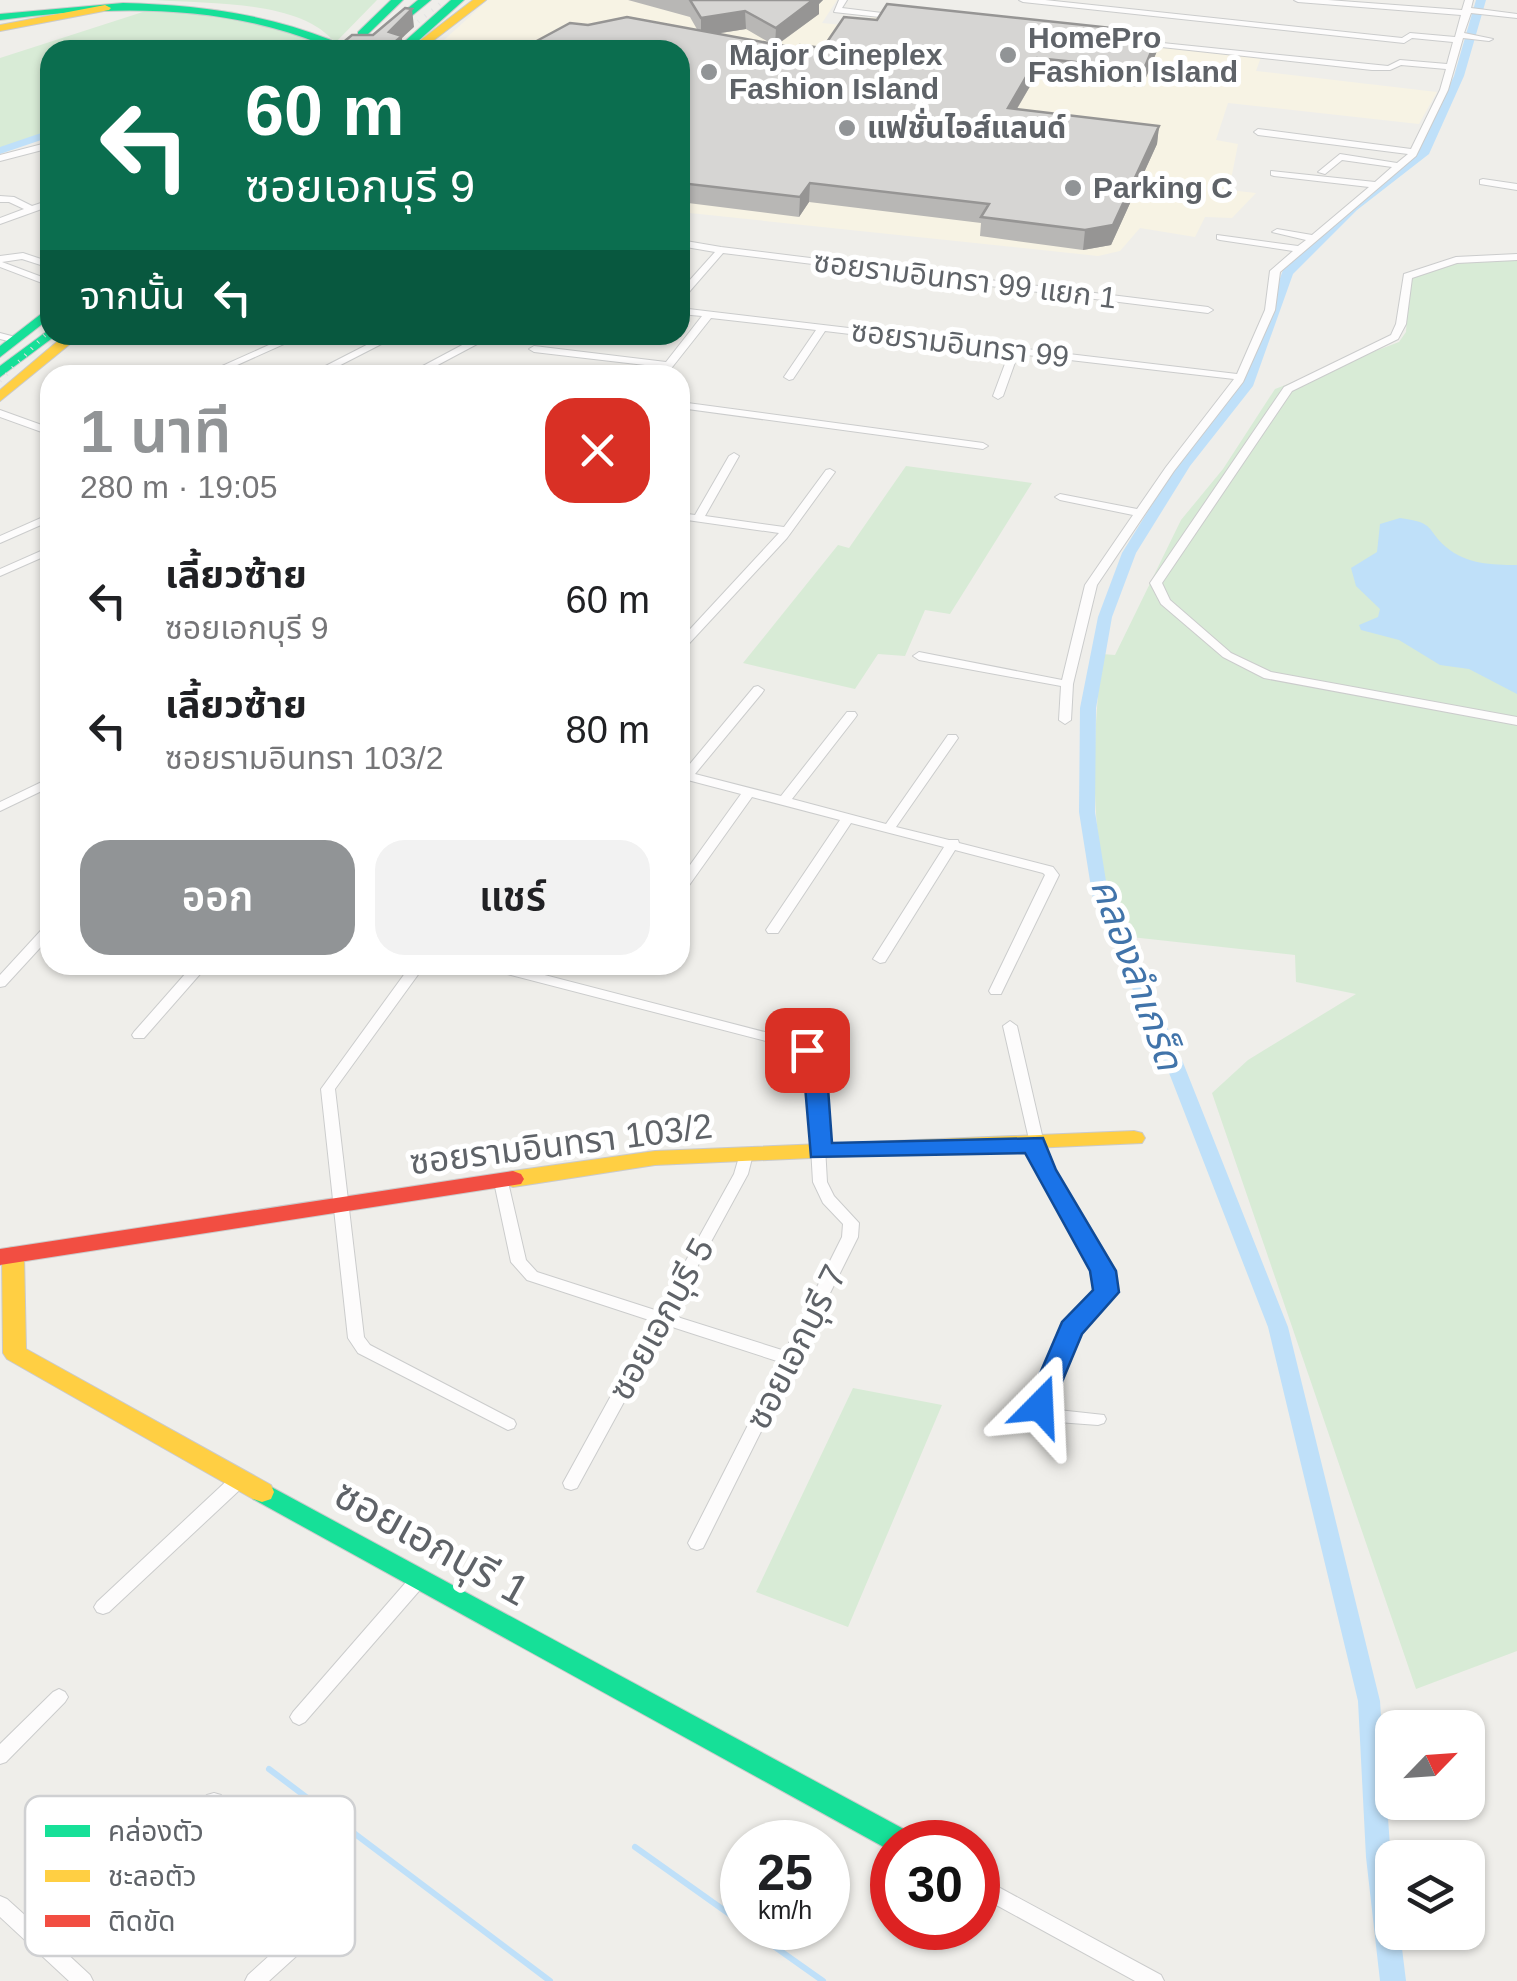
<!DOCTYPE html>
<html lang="th">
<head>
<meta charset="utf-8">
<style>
  body { margin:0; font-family:Helvetica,"Noto Sans Thai",sans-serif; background:#f2f2f2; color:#202124; height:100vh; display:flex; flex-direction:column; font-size:38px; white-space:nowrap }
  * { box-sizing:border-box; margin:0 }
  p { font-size:32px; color:#757577 }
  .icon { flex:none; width:55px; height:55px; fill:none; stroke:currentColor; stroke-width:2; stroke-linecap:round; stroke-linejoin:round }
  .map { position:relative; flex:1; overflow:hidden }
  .panel { position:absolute; left:40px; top:365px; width:650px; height:610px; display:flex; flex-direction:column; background:#fff; border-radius:30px; box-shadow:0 2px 8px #0004 }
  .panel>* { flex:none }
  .hud { position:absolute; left:40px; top:40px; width:650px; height:305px; border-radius:30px; box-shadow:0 2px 8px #0004; background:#0b6e4f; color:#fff; overflow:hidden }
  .needle { width:65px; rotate:65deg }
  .fabs { position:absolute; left:1375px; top:1710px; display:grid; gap:20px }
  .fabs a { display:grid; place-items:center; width:110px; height:110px; border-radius:20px; background:#fff; box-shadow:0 2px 8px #0004; font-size:50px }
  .speed { position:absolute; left:720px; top:1820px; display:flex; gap:20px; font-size:50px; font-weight:700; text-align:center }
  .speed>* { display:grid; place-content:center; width:130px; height:130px; border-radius:50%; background:#fff; box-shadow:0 2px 8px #0004; line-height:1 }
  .speed small { font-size:25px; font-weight:400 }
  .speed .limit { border:15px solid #d22; background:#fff; color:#111 }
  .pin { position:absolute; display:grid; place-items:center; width:85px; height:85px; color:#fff; margin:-42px; border-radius:20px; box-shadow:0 5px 15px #0006 }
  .me { position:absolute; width:110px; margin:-55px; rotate:21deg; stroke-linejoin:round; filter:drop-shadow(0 0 8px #0008) }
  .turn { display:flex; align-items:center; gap:35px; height:210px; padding:0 40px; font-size:45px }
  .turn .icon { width:130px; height:130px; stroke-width:2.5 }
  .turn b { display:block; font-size:70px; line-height:85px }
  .then { display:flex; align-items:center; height:95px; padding:0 40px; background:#0003; gap:20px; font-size:38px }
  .round { display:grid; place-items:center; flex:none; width:105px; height:105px; border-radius:30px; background:#f2f2f2 }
  .overview { display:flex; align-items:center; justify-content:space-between; height:170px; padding:0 40px }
  h1 { font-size:60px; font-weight:600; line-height:75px; color:#919496 }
  .action { display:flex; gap:20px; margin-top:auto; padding:20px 40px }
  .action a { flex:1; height:115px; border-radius:30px; background:#919496; color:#fff; font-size:40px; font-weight:600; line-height:115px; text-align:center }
  .action a+a { background:#f2f2f2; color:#202124 }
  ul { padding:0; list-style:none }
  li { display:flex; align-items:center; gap:30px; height:130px; padding:0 40px }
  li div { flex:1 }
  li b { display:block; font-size:38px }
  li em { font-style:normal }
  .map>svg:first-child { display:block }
</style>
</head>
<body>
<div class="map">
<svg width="1517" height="1981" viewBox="0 0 1517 1981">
  <rect width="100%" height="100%" fill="#efeeea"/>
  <path fill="#f7f3e4" d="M 488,0 L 837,0 L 822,23 L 863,27 L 873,15 L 1261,57 L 1256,71 L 1437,92 L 1419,124 L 1228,103 L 1216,140 L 1238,144 L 1229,190 L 1256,193 L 1232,218 L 1205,217 L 1195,237 L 1140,228 L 1120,251 L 1098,256 L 680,212 L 680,50 L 433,50 Z"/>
  <path fill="#d8ebd6" d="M 155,0 L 377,0 L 335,43 C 302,0 209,4 155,0 Z
    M 206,9 L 232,11 L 315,39 L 283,50 L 50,50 L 50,131 L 0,148 L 0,58 L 149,10 Z
    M 1517,259 L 1517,1651 L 1416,1689 L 1212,1093 L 1248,1060 L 1356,994 L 1296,982 L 1295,955 L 1122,936 C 1087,850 1092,745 1102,654 L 1115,655 L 1181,520 L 1223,469 L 1275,389 L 1399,342 L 1406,332 L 1409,279 C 1442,261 1480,261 1517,259 Z
    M 906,466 L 1032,483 L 950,614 L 925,610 L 905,656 L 878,654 L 855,689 L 743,663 L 838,545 L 849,548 Z
    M 853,1388 L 942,1405 L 848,1627 L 756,1592 Z"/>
  <path fill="#bfe0f9" d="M 1400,518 C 1437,523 1425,529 1446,547 C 1466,564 1492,565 1517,565 L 1517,694 L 1469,669 L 1440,665 L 1399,640 L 1361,630 L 1359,625 L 1378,617 L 1380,609 L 1356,586 L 1351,568 L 1377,552 L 1380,524 Z"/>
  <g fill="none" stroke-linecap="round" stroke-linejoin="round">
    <path stroke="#bfe0f9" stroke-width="6" d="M 269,1769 L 550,1981
      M 635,1847 L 742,1923
      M 748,1928 L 823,1981"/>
    <path fill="#bfe0f9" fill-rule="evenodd" d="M 1476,0 L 1486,0 L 1464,76 L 1429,154 L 1357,210 L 1293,274 L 1253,386 L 1190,466 L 1136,553 L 1112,617 L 1096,708 L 1095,812 L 1109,900 L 1182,1060 L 1288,1327 L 1380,1701 L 1392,1876 L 1392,1932 L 1400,1932 L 1406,1981 L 1380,1981 L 1366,1857 L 1358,1701 L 1268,1327 L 1164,1060 L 1093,900 L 1079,812 L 1080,708 L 1098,617 L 1122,553 L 1179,461 L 1241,385 L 1283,270 L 1349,206 L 1418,152 L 1454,76 Z
      M 311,41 L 315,42 L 315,46 L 288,50 Z
      M 50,130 L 50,137 L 0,154 L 0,147 Z"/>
    <defs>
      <path id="street" d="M 839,0 L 847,0 L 842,8 L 898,15 L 902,17 L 898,19 L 834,12 Z
        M 1019,0 L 1045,0 L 1402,38 L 1410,33 L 1455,37 L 1461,15 L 1298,2 L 1294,0 L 1328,0 L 1462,10 L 1465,0 L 1473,0 L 1471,8 L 1517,14 L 1517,18 L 1471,13 L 1464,33 L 1493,39 L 1489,41 L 1463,38 L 1448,90 L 1416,156 L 1280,272 L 1275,310 L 1243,382 L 1174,471 L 1097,585 L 1073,684 L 1071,720 L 1065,724 L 1059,720 L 1061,686 L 919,660 L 913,656 L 919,652 L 1062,680 L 1085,585 L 1133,515 L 1060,500 L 1055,497 L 1060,494 L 1137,509 L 1166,467 L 1234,379 L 1018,354 L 1003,396 L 998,399 L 993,396 L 1009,353 L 825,331 L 793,379 L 789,380 L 784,377 L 816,330 L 711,318 L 666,375 L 656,375 L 662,367 L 534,352 L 529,349 L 534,346 L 666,362 L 702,316 L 680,314 L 680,308 L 1237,374 L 1265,310 L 1270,271 L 1293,251 L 1220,240 L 1217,239 L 1217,235 L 1298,246 L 1306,240 L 1272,232 L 1277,229 L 1312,235 L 1369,187 L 1274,176 L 1271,175 L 1271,171 L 1375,182 L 1392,167 L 1342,160 L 1325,174 L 1318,172 L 1340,154 L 1397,163 L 1408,154 L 1258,135 L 1254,132 L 1258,129 L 1411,149 L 1440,90 L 1446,69 L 1401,65 L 1390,70 L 1372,70 L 1143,45 L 1139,43 L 1143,41 L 1388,66 L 1400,60 L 1447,64 L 1453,42 L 1412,38 L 1404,43 L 1023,2 Z
        M 50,142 L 50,148 L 0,161 L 0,155 Z
        M 1483,179 L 1517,184 L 1517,190 L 1480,184 L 1480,180 Z
        M 0,196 L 14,197 L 32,206 L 50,200 L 50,206 L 0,224 L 0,218 L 24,209 L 9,202 L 0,202 Z
        M 680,240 L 721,247 L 1208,307 L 1213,310 L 1208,313 L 723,253 L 683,299 L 680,300 L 680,291 L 715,252 L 680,246 Z
        M 23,253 L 50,262 L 50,268 L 22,259 L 2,262 L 50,280 L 50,286 L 0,267 L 0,256 Z
        M 1517,254 L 1517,260 L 1457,263 L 1412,278 L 1406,324 L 1398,339 L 1292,391 L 1162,583 L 1170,600 L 1231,653 L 1271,672 L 1517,717 L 1517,725 L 1264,678 L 1223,657 L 1161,604 L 1150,583 L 1284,387 L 1391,335 L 1396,324 L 1404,274 L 1456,257 Z
        M 0,333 L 19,338 L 21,340 L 16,343 L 0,339 Z
        M 291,335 L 304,335 L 215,375 L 202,375 Z
        M 386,335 L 399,335 L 321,375 L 308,375 Z
        M 481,335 L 494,335 L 419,375 L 406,375 Z
        M 504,370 L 515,373 L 516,375 L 500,375 L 500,371 Z
        M 680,402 L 983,443 L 988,446 L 983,449 L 680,408 Z
        M 0,410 L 50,428 L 50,435 L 0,417 Z
        M 734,453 L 739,456 L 705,516 L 784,527 L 826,470 L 830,469 L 835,472 L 787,538 L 684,649 L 680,651 L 680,640 L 779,533 L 680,519 L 680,513 L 695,515 L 729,456 Z
        M 50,514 L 50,521 L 0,543 L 0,536 Z
        M 50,547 L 50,554 L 0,576 L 0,569 Z
        M 758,686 L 764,690 L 762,693 L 695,774 L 781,796 L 847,712 L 855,712 L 857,715 L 855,718 L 792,799 L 886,824 L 948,735 L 956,735 L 958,738 L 896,827 L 949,840 L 958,840 L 959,843 L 1053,867 L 1059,875 L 1001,994 L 991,994 L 989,991 L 1045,875 L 1043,873 L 955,850 L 885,962 L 880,963 L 873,959 L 944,847 L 851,823 L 778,933 L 768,933 L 766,930 L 840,820 L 752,797 L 685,891 L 680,892 L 680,879 L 741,794 L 680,778 L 680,770 L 684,771 L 754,687 Z
        M 50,778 L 50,787 L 0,811 L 0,802 Z
        M 50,925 L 50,937 L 5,986 L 0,987 L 0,975 L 45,926 Z
        M 193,965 L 208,965 L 144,1038 L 134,1038 L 132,1035 L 134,1032 Z
        M 411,965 L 425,965 L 335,1089 L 364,1337 L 370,1345 L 514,1420 L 516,1424 L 514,1428 L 508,1430 L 358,1353 L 348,1338 L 321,1089 Z
        M 482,965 L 506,965 L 803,1042 L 820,1059 L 827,1182 L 834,1196 L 859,1223 L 858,1237 L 703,1548 L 697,1550 L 691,1548 L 688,1543 L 780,1362 L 666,1325 L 577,1488 L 571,1490 L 565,1488 L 563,1483 L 652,1321 L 527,1280 L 511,1262 L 494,1182 L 496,1178 L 506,1178 L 508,1182 L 526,1260 L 537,1272 L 658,1311 L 734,1174 L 741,1150 L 751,1150 L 753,1154 L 748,1174 L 671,1315 L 785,1351 L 842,1237 L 843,1224 L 823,1203 L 813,1182 L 806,1060 L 793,1048 L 484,968 Z
        M 1010,1021 L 1017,1026 L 1050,1170 L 1114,1281 L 1112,1296 L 1078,1332 L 1047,1406 L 1049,1409 L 1104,1415 L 1106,1419 L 1104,1423 L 1098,1425 L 1044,1421 L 1038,1419 L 1031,1406 L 1065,1325 L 1098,1290 L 1098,1281 L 1036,1170 L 1003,1026 Z
        M 240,1472 L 246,1474 L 248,1479 L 246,1484 L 109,1612 L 103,1614 L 97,1612 L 94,1607 L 97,1602 L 234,1474 Z
        M 420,1571 L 426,1573 L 429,1578 L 426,1583 L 305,1722 L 299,1725 L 293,1722 L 290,1717 L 293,1712 L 414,1573 Z
        M 59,1689 L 65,1692 L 68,1697 L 65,1702 L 6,1762 L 0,1764 L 0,1744 L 53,1692 Z
        M 214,1793 L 221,1795 L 223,1801 L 221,1807 L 62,1949 L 90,1975 L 93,1981 L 69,1981 L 0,1917 L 0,1896 L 7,1899 L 48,1936 L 207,1795 Z
        M 978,1876 L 1161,1975 L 1164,1981 L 1135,1981 L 978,1895 Z
        M 340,1895 L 347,1898 L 350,1904 L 347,1910 L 269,1981 L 245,1981 L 248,1975 L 333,1898 Z"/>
      <path id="fast" d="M 391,0 L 403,0 L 366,36 L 358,36 L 358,32 Z
        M 418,0 L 431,0 L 370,50 L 357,50 Z
        M 451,0 L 464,0 L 408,50 L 395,50 Z
        M 123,3 C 195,5 263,13 331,40 L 332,50 L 320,50 L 321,44 C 219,3 107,6 0,20 L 0,14 Z
        M 50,307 L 50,318 L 0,357 L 0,346 Z
        M 50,329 L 50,335 L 55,336 L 0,377 L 0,366 Z
        M 262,1482 L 911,1833 L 915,1842 L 892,1842 L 891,1851 L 253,1499 L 250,1492 L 253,1485 Z"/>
      <path id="slow" d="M 473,0 L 486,0 L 421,50 L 408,50 Z
        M 105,5 L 111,8 L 109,10 L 0,31 L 0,25 Z
        M 65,335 L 81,335 L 0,401 L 0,390 Z
        M 1134,1131 L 1142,1133 L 1145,1138 L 1142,1143 L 655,1165 L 513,1187 L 505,1184 L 502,1179 L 505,1174 L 513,1171 L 655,1151 Z
        M 13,1247 L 21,1249 L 24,1255 L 26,1349 L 271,1485 L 274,1492 L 271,1499 L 262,1502 L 253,1499 L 7,1359 L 3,1353 L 2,1255 L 5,1249 Z"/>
      <path id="jam" d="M 513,1171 L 521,1174 L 524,1179 L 521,1184 L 0,1265 L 0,1249 Z"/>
    </defs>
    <use href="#street" stroke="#cbcccc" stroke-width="2"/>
    <use href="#fast" stroke="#cacacb" stroke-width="2"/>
    <use href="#slow" stroke="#cacacb" stroke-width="2"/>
    <use href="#jam" stroke="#cacacb" stroke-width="2"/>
    <use href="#street" fill="#fdfcfc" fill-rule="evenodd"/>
    <use href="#fast" fill="#16e098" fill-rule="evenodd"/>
    <use href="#slow" fill="#ffcf43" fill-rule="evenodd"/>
    <use href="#jam" fill="#f24e42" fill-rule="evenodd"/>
    <path stroke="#e4e4e4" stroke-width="4" stroke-dasharray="1 8" stroke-linecap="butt" d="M 383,50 L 445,0
      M 0,381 L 50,330"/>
  </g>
  <path fill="#b8b7b5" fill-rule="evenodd" d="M 628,0 L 823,0 L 819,4 L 819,14 L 777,45 L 799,49 L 799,45 L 823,48 L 877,20 L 1159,33 L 1157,51 L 1142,87 L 1036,76 L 1017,109 L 1159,126 L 1157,144 L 1111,245 L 1083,250 L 980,236 L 981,223 L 809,202 L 799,217 L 680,202 L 680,50 L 588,25 L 698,31 L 690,17 ZM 746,29 L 772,44 L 715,34 Z"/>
  <path fill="#969594" d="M 810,0 L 823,0 L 819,4 L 819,14 L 775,46 L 776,28 Z
    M 412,9 L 414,27 L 402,38 L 403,50 L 385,50 L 389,32 Z
    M 745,11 L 746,29 L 701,36 L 701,18 Z
    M 1159,33 L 1157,51 L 1142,87 L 1144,69 Z
    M 1037,58 L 1036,76 L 1006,127 L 1008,108 Z
    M 1159,126 L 1157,144 L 1111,245 L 1083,250 L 1085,230 Z
    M 810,183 L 809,202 L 799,217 L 800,197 Z"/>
  <path fill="#d6d5d3" stroke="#969594" stroke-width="2.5" d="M 690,0 L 813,0 L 776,28 L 745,11 L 701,18 Z
    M 887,4 L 1159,33 L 1144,69 L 1037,58 L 1008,108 L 1159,126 L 1113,225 L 1085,230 L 981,217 L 989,204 L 810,183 L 800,197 L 680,183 L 680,50 L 520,50 L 570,23 L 588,25 L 627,17 L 806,50 L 799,45 L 823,48 L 844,17 L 877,20 Z
    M 405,8 L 412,9 L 389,32 L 402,36 L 385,50 L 334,50 L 352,35 L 373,35 Z"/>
  <path fill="#1a73e8" stroke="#114b97" stroke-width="2.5" d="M 807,1043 L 815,1045 L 827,1074 L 832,1143 L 1043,1138 L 1056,1170 L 1116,1271 L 1119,1292 L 1082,1334 L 1049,1413 L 1040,1416 L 1026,1406 L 1062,1322 L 1093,1290 L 1090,1271 L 1025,1153 L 811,1157 L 804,1074 L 795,1050 Z"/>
  <g fill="#919496" stroke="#fff" stroke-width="4">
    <circle cx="1008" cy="55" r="10"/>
    <circle cx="709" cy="72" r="10"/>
    <circle cx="847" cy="128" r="10"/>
    <circle cx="1073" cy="188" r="10"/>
  </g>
  <g text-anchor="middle" stroke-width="10" stroke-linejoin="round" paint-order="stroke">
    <g font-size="30" font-weight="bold" fill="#5f6368" stroke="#fff" text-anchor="start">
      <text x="1028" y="48">HomePro<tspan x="1028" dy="34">Fashion Island</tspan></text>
      <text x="729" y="65">Major Cineplex<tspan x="729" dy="34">Fashion Island</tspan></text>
      <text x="867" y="138">แฟชั่นไอส์แลนด์</text>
      <text x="1093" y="198">Parking C</text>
    </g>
    <g font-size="30" fill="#5f6368" stroke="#fff">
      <text transform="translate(965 280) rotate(7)" y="10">ซอยรามอินทรา 99 แยก 1</text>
      <text transform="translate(960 344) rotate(7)" y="10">ซอยรามอินทรา 99</text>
    </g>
    <g font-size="35" fill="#5f6368" stroke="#fff">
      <text transform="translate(561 1144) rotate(-7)" y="12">ซอยรามอินทรา 103/2</text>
      <text transform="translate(661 1319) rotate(-61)" y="12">ซอยเอกบุรี 5</text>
      <text transform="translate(796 1347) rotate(-63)" y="12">ซอยเอกบุรี 7</text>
    </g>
    <g font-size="38" font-style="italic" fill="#4174aa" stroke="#fff">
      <text transform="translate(1137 974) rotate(70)" y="13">คลองลำเกร็ด</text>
    </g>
    <g font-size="42" fill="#5f6368" stroke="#fff">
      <text transform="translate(432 1542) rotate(29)" y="15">ซอยเอกบุรี 1</text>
    </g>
  </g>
  <rect x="25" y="1796" width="330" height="160" rx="15" fill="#fff" stroke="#cfd0d2" stroke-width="2.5"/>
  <rect x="45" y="1825" width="45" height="12" fill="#16e098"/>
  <rect x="45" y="1870" width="45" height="12" fill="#ffcf43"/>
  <rect x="45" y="1915" width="45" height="12" fill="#f24e42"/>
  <g font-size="28" fill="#5f6368">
    <text x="108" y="1841">คล่องตัว</text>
    <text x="108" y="1886">ชะลอตัว</text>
    <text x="108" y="1931">ติดขัด</text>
  </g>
</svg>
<div class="fabs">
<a><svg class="needle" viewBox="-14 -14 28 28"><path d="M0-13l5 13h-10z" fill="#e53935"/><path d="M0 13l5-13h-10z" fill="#757577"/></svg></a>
<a><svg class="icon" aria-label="layers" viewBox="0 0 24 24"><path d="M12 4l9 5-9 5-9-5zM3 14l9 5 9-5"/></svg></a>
</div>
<div class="speed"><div>25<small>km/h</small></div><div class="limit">30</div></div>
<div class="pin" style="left:807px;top:1050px;background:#d93025"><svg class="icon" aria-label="arrive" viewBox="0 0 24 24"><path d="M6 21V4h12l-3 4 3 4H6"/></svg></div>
<svg class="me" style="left:1040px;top:1406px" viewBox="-20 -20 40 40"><path d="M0-17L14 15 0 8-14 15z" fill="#1a73e8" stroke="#fff" stroke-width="4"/></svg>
<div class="hud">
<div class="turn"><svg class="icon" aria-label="left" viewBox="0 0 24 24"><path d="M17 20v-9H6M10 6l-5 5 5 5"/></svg><div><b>60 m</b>ซอยเอกบุรี 9</div></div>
<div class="then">จากนั้น<svg class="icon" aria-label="left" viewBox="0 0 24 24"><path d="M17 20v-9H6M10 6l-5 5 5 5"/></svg></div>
</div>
<section class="panel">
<div class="overview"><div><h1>1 นาที</h1><p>280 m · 19:05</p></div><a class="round" style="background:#d93025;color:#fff"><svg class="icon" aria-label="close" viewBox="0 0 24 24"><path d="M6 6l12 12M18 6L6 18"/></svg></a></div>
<ul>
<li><svg class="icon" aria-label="left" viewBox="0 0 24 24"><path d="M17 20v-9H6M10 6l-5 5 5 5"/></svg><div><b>เลี้ยวซ้าย</b><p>ซอยเอกบุรี 9</p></div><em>60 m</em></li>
<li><svg class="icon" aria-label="left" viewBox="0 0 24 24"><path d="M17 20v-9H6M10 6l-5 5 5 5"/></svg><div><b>เลี้ยวซ้าย</b><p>ซอยรามอินทรา 103/2</p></div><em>80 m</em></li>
</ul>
<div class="action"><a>ออก</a><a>แชร์</a></div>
</section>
</div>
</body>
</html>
